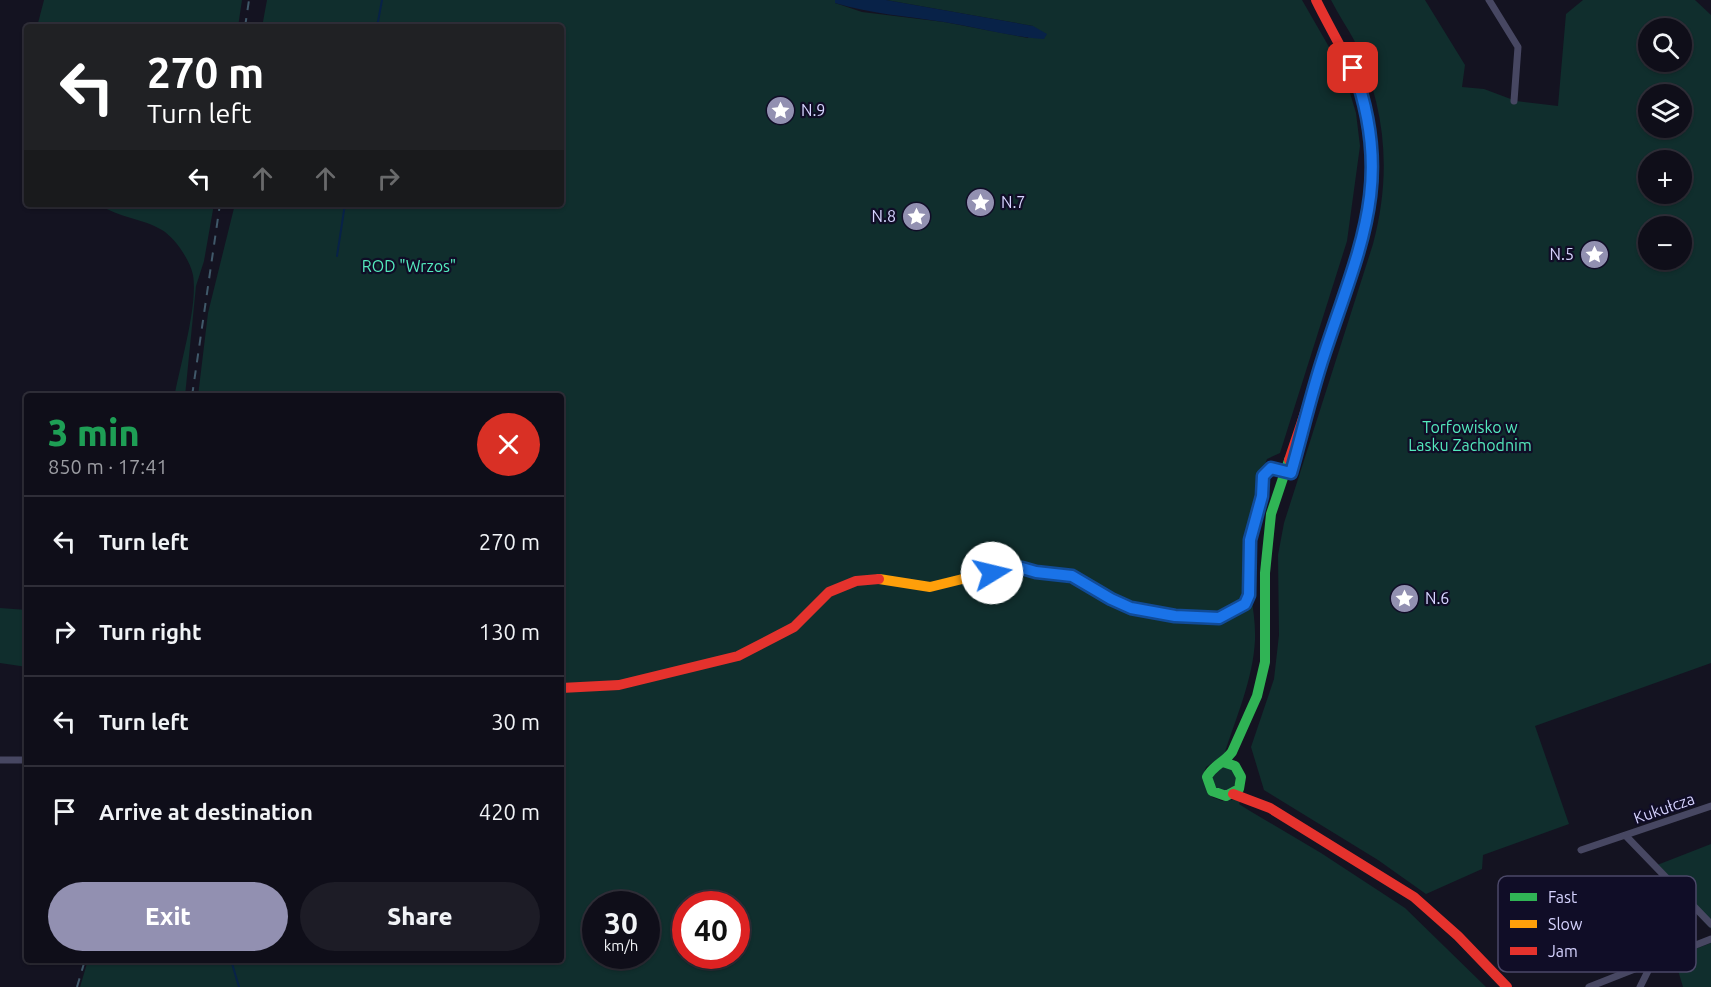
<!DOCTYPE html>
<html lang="en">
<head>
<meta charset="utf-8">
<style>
  body { margin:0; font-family:Ubuntu,sans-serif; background:#1d1c26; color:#f1f3f6; height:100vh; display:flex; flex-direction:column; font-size:22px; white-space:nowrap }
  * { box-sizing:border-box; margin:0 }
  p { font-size:20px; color:#9b9ca2 }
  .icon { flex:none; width:33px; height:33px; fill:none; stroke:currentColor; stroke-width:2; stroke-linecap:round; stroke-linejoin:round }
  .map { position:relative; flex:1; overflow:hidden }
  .drawer { position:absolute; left:24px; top:393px; width:540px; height:570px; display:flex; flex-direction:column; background:#0f0e19; border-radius:6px; box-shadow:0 2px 4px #0004,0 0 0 2px #2f2e38 }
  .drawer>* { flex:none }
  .top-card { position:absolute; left:24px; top:24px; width:540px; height:183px; border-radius:6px; box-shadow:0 2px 4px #0004,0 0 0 2px #2f2e38; background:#202124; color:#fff; overflow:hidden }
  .tools { position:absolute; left:1638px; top:18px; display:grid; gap:12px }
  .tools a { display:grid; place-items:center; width:54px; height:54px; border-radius:50%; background:#0f0e19; box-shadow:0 2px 4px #0004,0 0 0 2px #2f2e38; font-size:30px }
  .speed { position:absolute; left:582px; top:891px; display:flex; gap:12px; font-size:30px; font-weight:700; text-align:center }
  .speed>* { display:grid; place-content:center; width:78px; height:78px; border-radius:50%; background:#0f0e19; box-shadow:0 2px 4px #0004,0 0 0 2px #2f2e38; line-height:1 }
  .speed small { font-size:15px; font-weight:400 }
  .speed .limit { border:9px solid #d22; background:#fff; color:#111 }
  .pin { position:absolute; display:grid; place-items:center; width:51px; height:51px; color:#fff; margin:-26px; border-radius:12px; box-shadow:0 3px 9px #0006 }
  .me { position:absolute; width:66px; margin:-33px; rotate:81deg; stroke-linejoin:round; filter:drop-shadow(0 0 4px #0008) }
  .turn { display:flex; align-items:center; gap:21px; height:126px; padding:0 24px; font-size:27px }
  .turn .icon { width:78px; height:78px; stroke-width:2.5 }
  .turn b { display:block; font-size:42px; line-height:51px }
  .lanes { display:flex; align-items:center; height:57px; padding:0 24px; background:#0003; justify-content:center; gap:30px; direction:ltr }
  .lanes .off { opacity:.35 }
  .round { display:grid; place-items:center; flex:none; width:63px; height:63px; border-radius:32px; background:#1d1c26 }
  .headline { display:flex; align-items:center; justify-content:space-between; height:102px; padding:0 24px }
  h1 { font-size:36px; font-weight:800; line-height:45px; color:#1e9e55 }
  .cta { display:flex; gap:12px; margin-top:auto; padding:12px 24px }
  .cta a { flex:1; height:69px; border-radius:36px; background:#9290b1; color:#fff; font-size:24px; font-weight:800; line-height:69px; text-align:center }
  .cta a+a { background:#1d1c26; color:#f1f3f6 }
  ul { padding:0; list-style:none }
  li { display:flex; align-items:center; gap:18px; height:90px; padding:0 24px; border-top:2px solid #2f2e38 }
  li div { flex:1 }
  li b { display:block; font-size:22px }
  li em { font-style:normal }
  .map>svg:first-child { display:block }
</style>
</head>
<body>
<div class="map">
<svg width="1711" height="987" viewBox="0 0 1711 987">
  <rect width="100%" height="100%" fill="#141321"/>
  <path fill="#102e2d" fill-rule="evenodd" d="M 44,0 L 242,0 L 238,27 L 37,27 Z
    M 267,0 L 835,0 L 835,3 L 862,12 L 944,22 L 1028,38 L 1033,26 L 886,0 L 1302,0 L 1344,73 L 1356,113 L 1360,146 L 1347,241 L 1280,453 L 1267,459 C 1258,483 1243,533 1246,558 C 1248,586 1256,612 1255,640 C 1253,679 1237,715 1225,752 L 1227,753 L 1206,767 L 1202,779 L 1212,797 L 1222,801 L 1242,799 L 1239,804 L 1250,811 L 1321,853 L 1405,908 L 1486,987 L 80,987 L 88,960 L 561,960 L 561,396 L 198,396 L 208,313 L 235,204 L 561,204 L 561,27 L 262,27 ZM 596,904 L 646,904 L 646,956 L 596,956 ZM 686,904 L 736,904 L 736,956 L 686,956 Z
    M 1331,0 L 1425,0 L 1465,65 L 1462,87 L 1484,89 L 1516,101 L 1558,106 L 1566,14 L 1583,0 L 1695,0 L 1711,15 L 1711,663 L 1535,726 L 1569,824 L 1483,855 L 1482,869 L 1426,894 L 1378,860 L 1264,790 L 1251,747 L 1274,679 L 1279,635 L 1278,555 L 1284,523 L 1373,244 C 1392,173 1386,107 1354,40 C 1347,27 1338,14 1331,0 ZM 1648,28 L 1682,28 L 1682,62 L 1648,62 ZM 1648,94 L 1682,94 L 1682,128 L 1648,128 ZM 1648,160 L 1682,160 L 1682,194 L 1648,194 ZM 1648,226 L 1682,226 L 1682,260 L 1648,260 Z
    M 99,204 L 214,204 L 204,261 L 196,286 L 185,396 L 175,396 L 175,393 C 181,362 198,304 193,275 C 190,260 175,238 162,230 C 142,218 118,218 99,204 Z
    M 0,608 L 27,610 L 27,667 L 0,663 Z
    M1212 779a12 12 0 1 1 24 0a12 12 0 1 1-24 0Z
    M 1711,844 L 1711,929 L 1652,867 Z
    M 1711,943 L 1711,987 L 1683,987 L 1674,957 Z"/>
  <path fill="#082248" d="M 835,0 L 886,0 L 1033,26 L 1047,34 L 1044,39 C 1010,37 977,27 944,22 C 906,16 872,14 835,3 Z"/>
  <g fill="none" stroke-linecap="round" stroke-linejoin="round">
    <path stroke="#082248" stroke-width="2" d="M 377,27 L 382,0
      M 337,256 L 345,204
      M 231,960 L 239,987"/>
    <path stroke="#474762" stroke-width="7" d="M 1489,0 L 1518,47 L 1514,101
      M 0,760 L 27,760
      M 1626,836 L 1711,924
      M 1581,850 L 1711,806
      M 1589,987 L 1711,939
      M 1640,987 L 1651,965"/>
    <path stroke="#30b455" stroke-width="10" d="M 1223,762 L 1235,766 L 1241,777 L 1239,789 L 1226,796 L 1212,791 L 1207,777 C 1213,765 1224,763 1232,752 L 1257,696 L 1265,662 L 1265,573 L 1271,514 L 1289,460"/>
    <path stroke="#ff9f0a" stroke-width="10" d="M 879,579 L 930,587 L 1007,568 L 1022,568 L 1072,576 L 1111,599 L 1131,607 L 1177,616"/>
    <path stroke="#e5322d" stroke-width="10" d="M 1289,460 C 1304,416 1319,371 1334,326 C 1358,252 1385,178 1363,99 C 1352,63 1332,33 1316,0
      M 1177,616 L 1219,618 L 1246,604 C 1253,584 1248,562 1250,542 C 1252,519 1262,499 1263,476 L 1271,468 L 1291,473
      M 561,688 L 619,685 L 738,656 L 794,627 L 829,592 L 856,581 L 879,579
      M 1233,794 L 1270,808 L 1414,897 L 1458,936 L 1507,987"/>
    <path stroke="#40596a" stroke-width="2" stroke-dasharray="9 8" stroke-linecap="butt" d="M 245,27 L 249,0
      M 192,396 L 220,204
      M 77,987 L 85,960"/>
  </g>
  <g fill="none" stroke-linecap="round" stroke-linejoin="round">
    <defs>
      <path id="route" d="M 992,573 L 1022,568 L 1036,572 L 1072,576 L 1111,599 L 1131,608 L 1175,616 L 1219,618 L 1245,604 L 1249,595 L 1250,540 L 1262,496 L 1263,476 L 1271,468 L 1291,473 C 1302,434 1311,394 1324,355 C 1359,248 1395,181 1353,68"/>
    </defs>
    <use href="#route" stroke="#114b97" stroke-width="15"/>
    <use href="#route" stroke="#1a73e8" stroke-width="10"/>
  </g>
  <defs>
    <symbol id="sight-disc" viewBox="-11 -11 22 22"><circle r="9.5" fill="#9290b1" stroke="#100d27"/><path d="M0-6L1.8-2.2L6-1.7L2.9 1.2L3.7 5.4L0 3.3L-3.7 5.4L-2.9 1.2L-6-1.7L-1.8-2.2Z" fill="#fff"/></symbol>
  </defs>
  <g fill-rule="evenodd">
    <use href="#sight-disc" x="764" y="94" width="33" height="33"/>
    <use href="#sight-disc" x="964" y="186" width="33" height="33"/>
    <use href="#sight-disc" x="900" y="200" width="33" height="33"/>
    <use href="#sight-disc" x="1578" y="238" width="33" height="33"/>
    <use href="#sight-disc" x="1388" y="582" width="33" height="33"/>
  </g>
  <g text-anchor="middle" stroke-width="4.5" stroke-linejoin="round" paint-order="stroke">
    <g font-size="16" fill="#d6d3ff" stroke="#100d27" text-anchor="start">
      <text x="801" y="116">N.9</text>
      <text x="1001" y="208">N.7</text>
      <text x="896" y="222" text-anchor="end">N.8</text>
      <text x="1574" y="260" text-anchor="end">N.5</text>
      <text x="1425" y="604">N.6</text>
    </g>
    <g font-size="16" fill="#54eabd" stroke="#100d27">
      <text x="409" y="272">ROD "Wrzos"</text>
      <text x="1470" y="433">Torfowisko w<tspan x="1470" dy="18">Lasku Zachodnim</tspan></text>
    </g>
    <g font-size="16" fill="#d6d3ff" stroke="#100d27">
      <text transform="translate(1664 808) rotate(-19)" y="6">Kukułcza</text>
    </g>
  </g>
  <rect x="1498" y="876" width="198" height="96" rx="9" fill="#100d27" stroke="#4b4868" stroke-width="1.5"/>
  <rect x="1510" y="893" width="27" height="8" fill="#30b455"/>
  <rect x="1510" y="920" width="27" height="8" fill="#ff9f0a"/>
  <rect x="1510" y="947" width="27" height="8" fill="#e5322d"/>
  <g font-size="16" fill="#d6d3ff">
    <text x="1548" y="903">Fast</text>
    <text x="1548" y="930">Slow</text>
    <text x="1548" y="957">Jam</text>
  </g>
</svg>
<div class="tools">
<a><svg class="icon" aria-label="search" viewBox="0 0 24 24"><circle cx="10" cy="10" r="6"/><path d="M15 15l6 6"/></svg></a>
<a><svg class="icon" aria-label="layers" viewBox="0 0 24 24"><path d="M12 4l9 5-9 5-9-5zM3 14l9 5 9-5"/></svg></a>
<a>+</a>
<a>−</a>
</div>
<div class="speed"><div>30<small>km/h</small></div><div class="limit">40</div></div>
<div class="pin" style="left:1353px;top:68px;background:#d93025"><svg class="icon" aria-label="arrive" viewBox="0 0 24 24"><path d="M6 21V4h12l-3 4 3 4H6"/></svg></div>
<svg class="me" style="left:992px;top:573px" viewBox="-20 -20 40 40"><circle r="19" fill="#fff"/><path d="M0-13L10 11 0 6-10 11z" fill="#1a73e8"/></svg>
<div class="top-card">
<div class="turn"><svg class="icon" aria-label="left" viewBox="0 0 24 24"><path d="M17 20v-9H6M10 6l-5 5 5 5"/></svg><div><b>270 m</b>Turn left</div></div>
<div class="lanes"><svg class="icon" aria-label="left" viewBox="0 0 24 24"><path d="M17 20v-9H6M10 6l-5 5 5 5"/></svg><svg class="icon off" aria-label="ahead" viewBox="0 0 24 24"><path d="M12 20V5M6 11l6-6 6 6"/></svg><svg class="icon off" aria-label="ahead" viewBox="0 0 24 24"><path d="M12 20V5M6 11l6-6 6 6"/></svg><svg class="icon off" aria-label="right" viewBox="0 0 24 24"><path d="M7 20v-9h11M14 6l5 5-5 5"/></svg></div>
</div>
<section class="drawer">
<div class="headline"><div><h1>3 min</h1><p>850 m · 17:41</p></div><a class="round" style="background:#d93025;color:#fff"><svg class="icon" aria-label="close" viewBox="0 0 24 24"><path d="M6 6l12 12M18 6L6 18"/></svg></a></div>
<ul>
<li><svg class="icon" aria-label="left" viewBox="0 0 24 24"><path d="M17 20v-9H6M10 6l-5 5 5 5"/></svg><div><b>Turn left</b></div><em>270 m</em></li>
<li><svg class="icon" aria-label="right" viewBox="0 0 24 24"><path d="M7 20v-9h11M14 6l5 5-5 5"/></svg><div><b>Turn right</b></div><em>130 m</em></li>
<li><svg class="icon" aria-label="left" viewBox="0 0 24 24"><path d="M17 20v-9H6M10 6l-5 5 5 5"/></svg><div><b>Turn left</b></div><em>30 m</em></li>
<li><svg class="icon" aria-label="arrive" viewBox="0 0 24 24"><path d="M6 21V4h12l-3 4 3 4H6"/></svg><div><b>Arrive at destination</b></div><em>420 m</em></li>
</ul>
<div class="cta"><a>Exit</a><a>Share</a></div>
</section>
</div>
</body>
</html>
